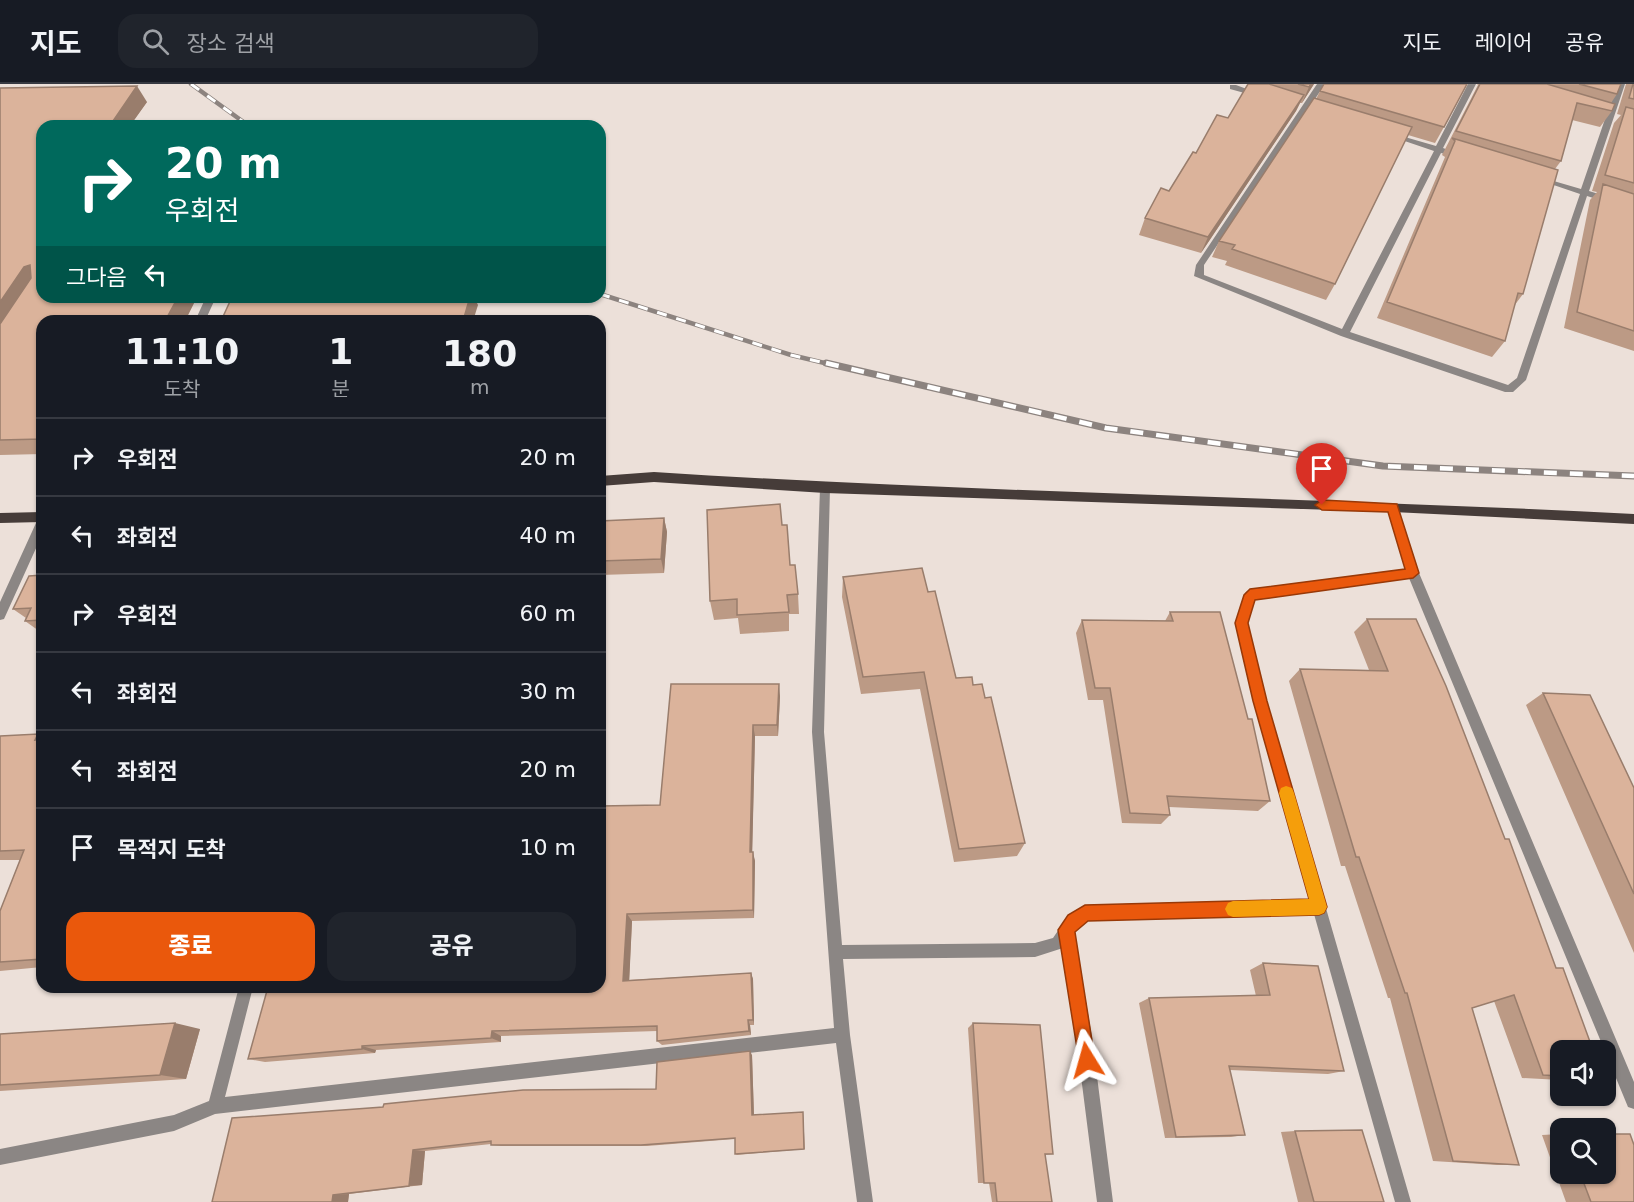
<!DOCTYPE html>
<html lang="ko">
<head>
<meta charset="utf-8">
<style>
  body { margin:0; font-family:"DejaVu Sans","Noto Sans KR",sans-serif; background:#20242c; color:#f1f3f6; height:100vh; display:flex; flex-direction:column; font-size:22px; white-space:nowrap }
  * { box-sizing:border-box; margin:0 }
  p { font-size:20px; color:#9ea1a6 }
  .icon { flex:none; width:33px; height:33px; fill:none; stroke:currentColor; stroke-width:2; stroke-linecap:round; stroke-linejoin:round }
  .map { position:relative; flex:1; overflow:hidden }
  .sheet { position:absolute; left:36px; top:231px; width:570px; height:678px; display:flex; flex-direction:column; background:#171b24; border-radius:18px; box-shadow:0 2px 4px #0004 }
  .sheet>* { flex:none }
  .guide { position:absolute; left:36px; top:36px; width:570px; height:183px; border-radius:18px; box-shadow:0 2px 4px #0004; background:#00695c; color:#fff; overflow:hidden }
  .tools { position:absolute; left:1550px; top:956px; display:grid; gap:12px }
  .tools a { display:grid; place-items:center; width:66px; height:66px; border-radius:12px; background:#171b24; box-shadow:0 2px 4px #0004; font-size:30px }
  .pin { position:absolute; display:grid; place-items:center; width:51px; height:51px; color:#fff; margin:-62px -26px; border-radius:50% 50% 50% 0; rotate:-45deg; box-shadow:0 0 6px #0007 }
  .pin .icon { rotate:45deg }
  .me { position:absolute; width:66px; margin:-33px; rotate:352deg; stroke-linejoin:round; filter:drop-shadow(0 0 4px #0008) }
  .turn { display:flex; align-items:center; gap:21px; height:126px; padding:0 30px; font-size:27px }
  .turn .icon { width:78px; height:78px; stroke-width:2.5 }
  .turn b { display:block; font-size:42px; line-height:51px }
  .then { display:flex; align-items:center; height:57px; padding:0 30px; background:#0003; gap:12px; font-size:22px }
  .eta { display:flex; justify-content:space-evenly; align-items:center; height:102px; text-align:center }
  .eta b { font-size:36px; font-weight:800; line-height:42px }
  .button { display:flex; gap:12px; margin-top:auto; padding:12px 30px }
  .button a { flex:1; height:69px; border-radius:18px; background:#ea580c; color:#fff; font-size:24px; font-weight:800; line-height:69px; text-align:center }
  .button a+a { background:#20242c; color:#f1f3f6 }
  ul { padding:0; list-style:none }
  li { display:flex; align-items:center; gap:18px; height:78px; padding:0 30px; border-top:2px solid #363941 }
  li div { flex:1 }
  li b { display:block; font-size:22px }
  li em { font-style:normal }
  header { display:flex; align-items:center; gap:36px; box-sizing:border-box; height:84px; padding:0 30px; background:#171b24; border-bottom:2px solid #363941 }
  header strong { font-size:28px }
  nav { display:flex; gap:33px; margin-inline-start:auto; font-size:21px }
  .search { width:420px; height:54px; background:#20242c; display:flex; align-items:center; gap:15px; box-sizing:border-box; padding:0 21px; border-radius:18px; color:#9ea1a6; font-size:22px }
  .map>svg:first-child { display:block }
</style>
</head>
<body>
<header>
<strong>지도</strong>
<div class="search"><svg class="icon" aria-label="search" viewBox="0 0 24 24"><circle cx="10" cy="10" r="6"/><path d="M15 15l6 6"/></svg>장소 검색</div>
<nav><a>지도</a><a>레이어</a><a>공유</a></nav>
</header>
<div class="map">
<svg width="1634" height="1118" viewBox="0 0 1634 1118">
  <rect width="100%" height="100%" fill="#ece0d9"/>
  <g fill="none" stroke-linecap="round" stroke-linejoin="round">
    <path fill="#8b8684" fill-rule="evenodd" d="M 1317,0 L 1325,0 L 1204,181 L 1204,191 L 1342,245 L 1434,67 L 1387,51 L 1391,49 L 1436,62 L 1468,0 L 1476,0 L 1443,64 L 1464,72 L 1460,74 L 1441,69 L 1350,248 L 1508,301 L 1517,294 L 1580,110 L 1536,95 L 1540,93 L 1581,105 L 1617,0 L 1625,0 L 1589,107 L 1634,121 L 1634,127 L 1587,112 L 1526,296 L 1513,308 L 1505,308 L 1341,252 L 1194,192 L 1196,181 Z
      M 1230,1 L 1236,1 L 1263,11 L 1259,13 L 1230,5 Z
      M 206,213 L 216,213 L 205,237 L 195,237 Z
      M 825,400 L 830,404 L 824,648 L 842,861 L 1035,859 L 1053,854 L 1068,832 L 1085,822 L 1310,816 L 1254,617 L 1235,539 L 1244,511 L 1246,508 L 1250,506 L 1406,485 L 1388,423 L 1393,419 L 1398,423 L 1419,489 L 1634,998 L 1634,1025 L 1628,1023 L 1409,494 L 1254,515 L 1247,539 L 1266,617 L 1411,1118 L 1395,1118 L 1314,830 L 1087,836 L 1078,842 L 1074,847 L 1092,953 L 1113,1118 L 1097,1118 L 1076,953 L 1063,864 L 1035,873 L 843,875 L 850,951 L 873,1118 L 857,1118 L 836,959 L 215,1030 L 174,1047 L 0,1081 L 0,1065 L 174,1031 L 209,1017 L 239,903 L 253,903 L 225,1013 L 834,944 L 812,648 L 820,404 Z
      M 42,435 L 42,451 L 4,535 L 0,536 L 0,518 L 36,439 Z"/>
    <path fill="#463c39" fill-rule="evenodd" d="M 654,388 C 980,409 1307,413 1634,430 L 1634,440 L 1393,428 L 825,409 L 654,398 L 600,402 L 600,392 Z
      M 42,428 L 42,438 L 0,439 L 0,429 Z"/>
    <defs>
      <path id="rail-far1" d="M 191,0 L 249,42
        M 600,210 L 791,271 L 833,281"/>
      <path id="rail" d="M 826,279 L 1106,344 L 1383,382 L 1634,392"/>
    </defs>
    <use href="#rail-far1" stroke="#8c837f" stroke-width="4.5"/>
    <use href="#rail" stroke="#8c837f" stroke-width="7"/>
    <use href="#rail-far1" stroke="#fff" stroke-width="3" stroke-dasharray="10" stroke-linecap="butt"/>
    <use href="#rail" stroke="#fff" stroke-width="4.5" stroke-dasharray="13" stroke-linecap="butt"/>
  </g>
  <path fill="#bc9a85" d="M 1248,0 L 1314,0 L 1302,19 L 1300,19 L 1296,27 L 1201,169 L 1139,151 L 1145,134 L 1169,107 L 1196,69 L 1228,34 Z
    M 1477,0 L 1621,0 L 1617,10 L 1611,19 L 1612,27 L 1600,43 L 1572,36 L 1561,77 L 1555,85 L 1523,210 L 1514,222 L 1505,257 L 1492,273 L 1377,234 L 1445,73 L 1442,71 L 1478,1 Z
    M 1626,0 L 1634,0 L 1634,267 L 1564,244 L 1590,116 L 1597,108 L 1592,107 L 1614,39 L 1621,31 L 1617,30 Z
    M 0,4 L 147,18 L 133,37 L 42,42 L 197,213 L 185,237 L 42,237 L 42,370 L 0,371 Z
    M 1320,7 L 1444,43 L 1435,59 L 1408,51 L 1335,200 L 1326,216 L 1225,181 L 1227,177 L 1212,173 L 1219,157 L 1316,15 Z
    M 664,434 L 667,448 L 664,489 L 600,491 L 600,437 Z
    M 782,441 L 790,481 L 798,510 L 799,530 L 789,530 L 789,547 L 740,550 L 738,534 L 714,536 L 710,517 Z
    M 42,491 L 42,549 L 25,537 L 26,534 L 13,525 Z
    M 843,493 L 928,508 L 956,594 L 973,601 L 985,614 L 1025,759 L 1017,772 L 954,778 L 920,605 L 861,610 L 842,513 Z
    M 1170,528 L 1270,717 L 1258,727 L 1169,723 L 1170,731 L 1161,740 L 1122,739 L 1103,616 L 1088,616 L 1076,549 L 1082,536 L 1165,537 Z
    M 1367,535 L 1560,966 L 1560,996 L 1522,994 L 1494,917 L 1472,924 L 1519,1081 L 1497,1081 L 1433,1077 L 1390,914 L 1388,914 L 1345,782 L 1341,782 L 1289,597 L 1300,585 L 1369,586 L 1354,548 Z
    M 1543,609 L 1634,704 L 1634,869 L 1526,621 Z
    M 780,612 L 778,652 L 755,652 L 752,768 L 755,777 L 754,834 L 632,837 L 629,896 L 751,889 L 753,895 L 754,941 L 750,941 L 751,951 L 662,961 L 657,957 L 657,947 L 501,952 L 501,958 L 376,966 L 375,969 L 265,978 L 248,975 L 660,721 Z
    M 38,650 L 42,652 L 42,883 L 0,887 L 0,827 L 20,776 L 0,776 L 0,652 Z
    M 1263,879 L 1344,987 L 1328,990 L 1230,986 L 1245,1051 L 1231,1053 L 1165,1054 L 1139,919 L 1149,914 L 1256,912 L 1250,886 Z
    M 973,939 L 1053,1070 L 1045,1071 L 1052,1118 L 992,1118 L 989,1099 L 978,1099 L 968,944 Z
    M 200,945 L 186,995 L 0,1007 L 0,950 Z
    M 752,971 L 754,1031 L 803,1030 L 805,1065 L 737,1071 L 735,1070 L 735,1055 L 647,1062 L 501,1062 L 491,1061 L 491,1060 L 425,1067 L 422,1101 L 349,1110 L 348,1118 L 212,1118 L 232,1034 L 656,1005 Z
    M 1295,1047 L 1384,1118 L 1298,1118 L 1281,1048 Z
    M 1560,1050 L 1560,1089 L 1605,1089 L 1634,1118 L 1566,1118 L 1542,1051 Z"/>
  <path fill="#997d6c" d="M 1311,0 L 1314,0 L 1302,19 L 1309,3 Z
    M 137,2 L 147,18 L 130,42 L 113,37 Z
    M 1304,11 L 1296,27 L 1201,169 L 1208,153 Z
    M 30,181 L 42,195 L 0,255 L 0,218 L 24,183 Z
    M 178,213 L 197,213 L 185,237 L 165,237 Z
    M 470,213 L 474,213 L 478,221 L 473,237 L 463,237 Z
    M 664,434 L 667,448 L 664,489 L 661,475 Z
    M 779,600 L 780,612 L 778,652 L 777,641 Z
    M 753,641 L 755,652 L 752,777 L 750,768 Z
    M 38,650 L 42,652 L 42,659 L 35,656 Z
    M 753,768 L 755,777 L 754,834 L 753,826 Z
    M 627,830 L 632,837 L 629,902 L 623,897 Z
    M 751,889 L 753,895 L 754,941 L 753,936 Z
    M 748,936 L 750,941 L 751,951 L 749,947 Z
    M 175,939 L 200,945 L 186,995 L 160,991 Z
    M 492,947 L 501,952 L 501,958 L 491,954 Z
    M 362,962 L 376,966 L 375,969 L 362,965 Z
    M 750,967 L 752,971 L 754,1033 L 752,1031 Z
    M 413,1066 L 425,1067 L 422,1101 L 409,1102 Z
    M 349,1110 L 348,1118 L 332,1118 L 333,1111 Z"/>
  <path fill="#dbb39b" stroke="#997d6c" stroke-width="1.5" d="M 1248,0 L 1269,0 L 1304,11 L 1208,153 L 1145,134 L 1161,104 L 1169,107 L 1193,68 L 1196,69 L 1217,31 L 1228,34 Z
    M 1298,0 L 1311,0 L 1309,3 Z
    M 1324,0 L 1467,0 L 1444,43 L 1320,7 Z
    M 1480,0 L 1547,0 L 1615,20 L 1612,27 L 1577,19 L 1561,77 L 1456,47 Z
    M 1579,0 L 1621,0 L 1617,10 Z
    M 1633,0 L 1634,0 L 1634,15 L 1629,14 Z
    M 137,2 L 113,37 L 179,38 L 176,42 L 42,42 L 42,213 L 178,213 L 165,237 L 42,237 L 42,355 L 0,356 L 0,240 L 31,194 L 30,181 L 24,183 L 0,218 L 0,4 Z
    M 1314,14 L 1412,43 L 1335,200 L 1232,165 L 1235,161 L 1219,157 Z
    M 1626,23 L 1634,25 L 1634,99 L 1605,91 Z
    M 1452,54 L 1558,86 L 1523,210 L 1518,209 L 1505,257 L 1387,218 L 1455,57 Z
    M 1603,100 L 1634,110 L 1634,247 L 1577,228 Z
    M 232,213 L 470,213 L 463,237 L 221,237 Z
    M 780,420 L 782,441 L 787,441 L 790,481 L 795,481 L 798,510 L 787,511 L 789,528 L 737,531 L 737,515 L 710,517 L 707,426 Z
    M 664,434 L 661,475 L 600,477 L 600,437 Z
    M 922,484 L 928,508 L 935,507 L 956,594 L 972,593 L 973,601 L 982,600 L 985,614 L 991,613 L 1025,759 L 959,765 L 924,588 L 863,593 L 843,493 Z
    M 42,491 L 42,536 L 25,537 L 31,524 L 13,525 L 29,492 Z
    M 1170,528 L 1220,528 L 1248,635 L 1252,635 L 1270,717 L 1167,712 L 1170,731 L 1130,729 L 1110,604 L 1095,604 L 1082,536 L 1173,537 Z
    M 1367,535 L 1416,535 L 1446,602 L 1505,755 L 1509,755 L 1556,884 L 1563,884 L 1593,966 L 1560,966 L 1560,992 L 1543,991 L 1514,911 L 1472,924 L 1519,1081 L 1453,1077 L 1407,909 L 1405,909 L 1359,773 L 1356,773 L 1300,585 L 1388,587 Z
    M 671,600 L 779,600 L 777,641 L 753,641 L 750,768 L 753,768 L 753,826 L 627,830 L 623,897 L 751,889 L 753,936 L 748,936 L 749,947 L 657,957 L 657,942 L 492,947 L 491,954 L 362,962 L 362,965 L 248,975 L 268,903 L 600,903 L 600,722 L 660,721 Z
    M 1543,609 L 1590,611 L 1634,704 L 1634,810 Z
    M 38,650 L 35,656 L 42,655 L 42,875 L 0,878 L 0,827 L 24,766 L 0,767 L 0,652 Z
    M 1263,879 L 1318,882 L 1344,987 L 1229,982 L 1245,1051 L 1176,1053 L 1149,914 L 1270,911 Z
    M 175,939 L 160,991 L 0,1001 L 0,950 Z
    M 973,939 L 1040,941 L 1053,1070 L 1045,1070 L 1052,1118 L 997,1118 L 995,1099 L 984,1099 Z
    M 750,967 L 752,1031 L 803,1028 L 804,1065 L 735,1070 L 735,1054 L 641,1061 L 491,1061 L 491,1057 L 413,1066 L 409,1102 L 333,1111 L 332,1118 L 212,1118 L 232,1034 L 383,1023 L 384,1020 L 523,1006 L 656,1005 L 657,978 Z
    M 1362,1046 L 1384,1118 L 1314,1118 L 1295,1047 Z
    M 1605,1050 L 1630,1050 L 1634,1061 L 1634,1118 L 1591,1118 L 1580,1089 L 1605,1089 Z"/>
  <path fill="#ea580c" stroke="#983908" stroke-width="1.5" d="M 1322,416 L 1397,420 L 1419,489 L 1413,494 L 1255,516 L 1248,539 L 1267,617 L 1327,823 L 1324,829 L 1319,831 L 1088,837 L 1075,848 L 1095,976 L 1093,983 L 1087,985 L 1080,983 L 1058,846 L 1068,831 L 1085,821 L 1309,815 L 1253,617 L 1235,539 L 1244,511 L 1250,505 L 1405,485 L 1388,428 L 1322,426 L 1315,421 Z"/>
  <path fill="#f59e0b" d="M 1286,702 L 1292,704 L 1294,709 L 1327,823 L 1324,829 L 1319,831 L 1233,833 L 1228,831 L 1225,825 L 1228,819 L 1233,817 L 1309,815 L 1279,709 L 1281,704 Z"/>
</svg>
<div class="tools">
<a><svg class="icon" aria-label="sound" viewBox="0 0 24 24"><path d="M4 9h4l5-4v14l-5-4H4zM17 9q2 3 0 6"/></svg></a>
<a><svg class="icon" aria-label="search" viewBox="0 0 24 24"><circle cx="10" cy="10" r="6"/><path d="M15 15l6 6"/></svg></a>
</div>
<div class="pin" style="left:1322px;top:421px;background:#d93025"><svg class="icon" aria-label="arrive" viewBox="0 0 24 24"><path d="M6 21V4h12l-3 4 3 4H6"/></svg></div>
<svg class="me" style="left:1087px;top:976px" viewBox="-20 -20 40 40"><path d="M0-17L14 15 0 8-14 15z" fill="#ea580c" stroke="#fff" stroke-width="4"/></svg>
<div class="guide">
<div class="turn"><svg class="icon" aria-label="right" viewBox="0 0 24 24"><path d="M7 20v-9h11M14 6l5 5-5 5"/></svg><div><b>20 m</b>우회전</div></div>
<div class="then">그다음<svg class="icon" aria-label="left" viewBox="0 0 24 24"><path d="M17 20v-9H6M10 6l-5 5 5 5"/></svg></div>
</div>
<section class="sheet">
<div class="eta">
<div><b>11:10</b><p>도착</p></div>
<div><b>1</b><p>분</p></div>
<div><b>180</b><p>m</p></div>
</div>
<ul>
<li><svg class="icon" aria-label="right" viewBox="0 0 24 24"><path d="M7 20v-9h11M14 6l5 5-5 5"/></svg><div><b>우회전</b></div><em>20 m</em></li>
<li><svg class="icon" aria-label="left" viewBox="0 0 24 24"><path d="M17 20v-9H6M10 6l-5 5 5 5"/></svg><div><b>좌회전</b></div><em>40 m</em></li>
<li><svg class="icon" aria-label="right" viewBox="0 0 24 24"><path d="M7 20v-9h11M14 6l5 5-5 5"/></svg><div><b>우회전</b></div><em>60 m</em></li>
<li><svg class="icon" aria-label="left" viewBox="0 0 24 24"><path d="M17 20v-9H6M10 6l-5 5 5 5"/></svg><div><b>좌회전</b></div><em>30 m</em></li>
<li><svg class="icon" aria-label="left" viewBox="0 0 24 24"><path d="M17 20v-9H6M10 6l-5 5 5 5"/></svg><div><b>좌회전</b></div><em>20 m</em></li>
<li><svg class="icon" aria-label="arrive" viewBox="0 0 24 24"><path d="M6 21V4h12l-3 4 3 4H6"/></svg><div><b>목적지 도착</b></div><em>10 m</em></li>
</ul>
<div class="button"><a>종료</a><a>공유</a></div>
</section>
</div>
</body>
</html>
